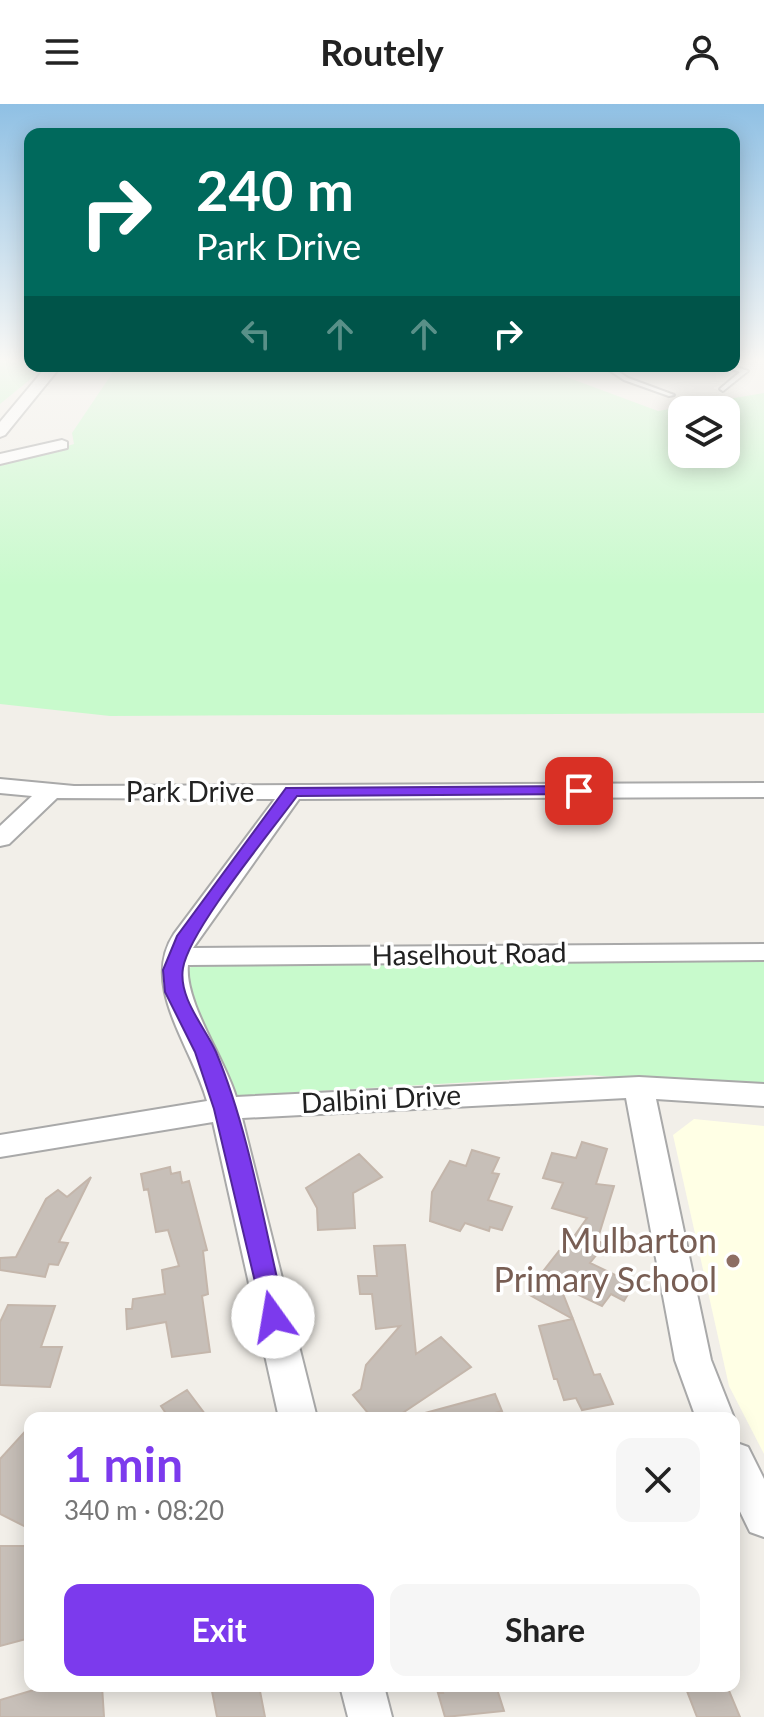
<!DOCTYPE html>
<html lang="en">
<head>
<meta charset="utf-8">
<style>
  body { margin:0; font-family:Lato,sans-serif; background:#f6f6f6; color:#222; height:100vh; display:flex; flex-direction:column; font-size:30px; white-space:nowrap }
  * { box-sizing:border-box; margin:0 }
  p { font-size:26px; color:#767676 }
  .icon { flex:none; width:44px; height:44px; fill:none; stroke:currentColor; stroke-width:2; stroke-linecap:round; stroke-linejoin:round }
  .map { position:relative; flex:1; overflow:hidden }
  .details { position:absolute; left:24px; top:1308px; width:716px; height:280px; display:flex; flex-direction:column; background:#fff; border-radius:16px; box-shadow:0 4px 20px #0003 }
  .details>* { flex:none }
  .hud { position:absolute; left:24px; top:24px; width:716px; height:244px; border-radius:16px; box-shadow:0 4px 20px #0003; background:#00695c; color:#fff; overflow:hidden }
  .fabs { position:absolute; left:668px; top:292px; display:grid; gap:16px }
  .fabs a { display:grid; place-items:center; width:72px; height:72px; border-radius:16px; background:#fff; box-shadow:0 4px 20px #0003; font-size:40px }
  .pin { position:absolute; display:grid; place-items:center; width:68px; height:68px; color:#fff; margin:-34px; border-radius:16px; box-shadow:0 4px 12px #0006 }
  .me { position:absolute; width:88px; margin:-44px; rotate:347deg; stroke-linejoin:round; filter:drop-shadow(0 0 6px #0008) }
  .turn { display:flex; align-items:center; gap:28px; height:168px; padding:0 40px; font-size:36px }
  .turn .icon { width:104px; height:104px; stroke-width:2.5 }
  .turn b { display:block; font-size:56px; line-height:68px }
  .lanes { display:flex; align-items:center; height:76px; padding:0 40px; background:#0003; justify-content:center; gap:40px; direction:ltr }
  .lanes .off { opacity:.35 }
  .round { display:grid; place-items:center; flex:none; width:84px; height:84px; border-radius:16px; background:#f6f6f6 }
  .headline { display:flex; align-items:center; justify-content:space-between; height:136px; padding:0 40px }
  h1 { font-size:48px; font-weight:700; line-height:60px; color:#7c3aed }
  .action { display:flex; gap:16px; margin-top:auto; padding:16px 40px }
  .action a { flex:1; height:92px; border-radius:16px; background:#7c3aed; color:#fff; font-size:32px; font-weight:700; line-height:92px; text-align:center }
  .action a+a { background:#f6f6f6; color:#222 }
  header { display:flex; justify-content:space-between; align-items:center; height:104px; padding:0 40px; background:#fff; font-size:36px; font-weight:700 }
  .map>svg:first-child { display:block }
</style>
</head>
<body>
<header><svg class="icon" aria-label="menu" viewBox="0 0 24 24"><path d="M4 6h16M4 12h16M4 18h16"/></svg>Routely<svg class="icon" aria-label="person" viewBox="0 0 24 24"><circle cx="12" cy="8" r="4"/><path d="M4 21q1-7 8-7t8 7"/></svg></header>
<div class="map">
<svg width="764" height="1613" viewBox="0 0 764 1613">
  <rect width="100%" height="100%" fill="#f2efe9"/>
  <path fill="#ffffe5" d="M 694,1015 L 764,1022 L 764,1350 L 729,1282 L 673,1031 Z"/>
  <path fill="#c8facc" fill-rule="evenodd" d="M 0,256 L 30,256 L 30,262 L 40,262 L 33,273 L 0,300 Z
    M 117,262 L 537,262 L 658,307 L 764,289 L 764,609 L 110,612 L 0,600 L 0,362 L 74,340 L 72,329 ZM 682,306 L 726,306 L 726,350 L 682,350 Z
    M 764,853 L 764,985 L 590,971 L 234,992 L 182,902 L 186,865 L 200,860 Z"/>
  <path fill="#c7bfb8" stroke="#c4b6ab" stroke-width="2" d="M 582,1038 L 607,1045 L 596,1080 L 614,1082 L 597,1137 L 605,1140 L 590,1159 L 634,1180 L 624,1197 L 611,1190 L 602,1202 L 560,1182 L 573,1215 L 526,1189 L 559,1147 L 563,1148 L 587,1114 L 552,1104 L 563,1079 L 543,1074 L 552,1049 L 576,1054 Z
    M 472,1046 L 499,1054 L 492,1069 L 499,1070 L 488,1096 L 512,1103 L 502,1126 L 490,1123 L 489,1127 L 465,1119 L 460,1127 L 430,1117 L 432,1088 L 450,1057 L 466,1062 Z
    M 359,1050 L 382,1073 L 353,1089 L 355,1124 L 318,1126 L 317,1104 L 306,1084 Z
    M 170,1063 L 171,1070 L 180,1068 L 182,1079 L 189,1077 L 207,1146 L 203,1147 L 208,1190 L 202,1192 L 210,1248 L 172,1253 L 166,1218 L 127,1225 L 126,1205 L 132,1205 L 133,1195 L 165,1190 L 162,1166 L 179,1162 L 168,1126 L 156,1128 L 148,1085 L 144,1086 L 141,1070 Z
    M 91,1073 L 59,1138 L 68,1139 L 58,1161 L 49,1160 L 45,1173 L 0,1166 L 0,1154 L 16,1153 L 46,1095 L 58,1086 L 67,1093 Z
    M 405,1141 L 416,1250 L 441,1233 L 471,1263 L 395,1314 L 372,1314 L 353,1291 L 361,1285 L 366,1261 L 400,1222 L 376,1225 L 372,1190 L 360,1190 L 358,1172 L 377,1172 L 374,1142 Z
    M 8,1201 L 55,1202 L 41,1243 L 62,1243 L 50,1283 L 0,1281 L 0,1218 Z
    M 573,1215 L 594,1271 L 600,1270 L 613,1300 L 582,1306 L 576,1294 L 564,1296 L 557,1275 L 554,1275 L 539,1222 Z
    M 187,1286 L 208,1314 L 169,1314 L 161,1302 Z
    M 495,1290 L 502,1307 L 488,1311 L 489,1314 L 426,1314 L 425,1309 Z
    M 30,1322 L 30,1425 L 0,1410 L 0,1355 Z
    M 0,1442 L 30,1442 L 30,1534 L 0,1542 Z
    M 47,1582 L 102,1582 L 104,1613 L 0,1613 L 0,1596 Z
    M 211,1582 L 259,1582 L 265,1613 L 217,1613 Z
    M 440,1582 L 496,1582 L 504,1607 L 445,1613 L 438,1589 L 443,1589 Z
    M 685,1582 L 727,1582 L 740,1613 L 697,1613 Z"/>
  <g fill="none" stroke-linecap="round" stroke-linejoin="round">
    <defs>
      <path id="lane" d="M 603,262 L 610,262 L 628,274 L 674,291 L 669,292 L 624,276 Z
        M 671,262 L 665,266 L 662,264 L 664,262 Z
        M 723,262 L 733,262 L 748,267 L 723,287 L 720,285 L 721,284 L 740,268 Z"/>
      <path id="street" d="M 47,262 L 61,262 L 5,331 L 0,333 L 0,318 Z
        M 62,336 L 67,338 L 67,344 L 0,360 L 0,350 Z
        M 0,675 L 74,682 L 764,679 L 764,693 L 299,695 L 193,844 L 764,840 L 764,856 L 188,861 C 184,898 225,955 236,993 L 639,973 L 764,980 L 764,1002 L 656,995 L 711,1256 L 734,1314 L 696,1314 L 675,1256 L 626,994 L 242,1014 L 317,1314 L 279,1314 L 213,1018 L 0,1053 L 0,1031 L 207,997 C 192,943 140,881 174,830 L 275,695 L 57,694 L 9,740 L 0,742 L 0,722 L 32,692 L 0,689 Z
        M 734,1338 L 748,1343 L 764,1375 L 764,1433 L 750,1428 L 734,1395 Z
        M 340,1582 L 384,1582 L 392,1613 L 348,1613 Z"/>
    </defs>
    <use href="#lane" stroke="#a9a9a9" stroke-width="4"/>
    <use href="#street" stroke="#a9a9a9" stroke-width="4"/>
    <use href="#lane" fill="#fff" fill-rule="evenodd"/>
    <use href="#street" fill="#fff" fill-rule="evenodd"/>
  </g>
  <linearGradient id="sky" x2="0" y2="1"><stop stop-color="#8fc0e4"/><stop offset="0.53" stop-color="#f9f8f5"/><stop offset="1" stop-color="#f9f8f5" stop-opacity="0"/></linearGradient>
  <rect width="764" height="482" fill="url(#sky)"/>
  <path fill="#7c3aed" stroke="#51269a" stroke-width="2" d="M 579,682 L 585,684 L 585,690 L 297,692 C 270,729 190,825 183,864 C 178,894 205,923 216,948 C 250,1029 265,1127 286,1213 L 282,1220 L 273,1223 L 265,1220 L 214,1005 L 195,948 L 165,888 L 163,866 L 177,832 L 286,684 Z"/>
  <circle fill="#8d6e63" stroke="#fff" stroke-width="3" cx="733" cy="1157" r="8"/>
  <g text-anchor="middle" stroke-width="7" stroke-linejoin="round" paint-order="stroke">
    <g font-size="28" fill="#222" stroke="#fff">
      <text x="190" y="698">Park Drive</text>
      <text transform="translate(469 850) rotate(-1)" y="10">Haselhout Road</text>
      <text transform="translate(381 995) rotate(-3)" y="10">Dalbini Drive</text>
    </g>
    <g font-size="34" fill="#785e54" stroke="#fff" text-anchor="end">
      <text x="717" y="1149">Mulbarton<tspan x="717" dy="39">Primary School</tspan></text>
    </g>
  </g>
</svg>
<div class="fabs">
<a><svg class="icon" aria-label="layers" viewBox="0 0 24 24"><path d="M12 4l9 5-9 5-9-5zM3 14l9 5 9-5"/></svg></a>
</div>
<div class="pin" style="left:579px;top:687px;background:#d93025"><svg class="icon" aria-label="arrive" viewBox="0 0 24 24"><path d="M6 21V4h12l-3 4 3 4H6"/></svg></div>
<svg class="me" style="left:273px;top:1213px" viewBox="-20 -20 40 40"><circle r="19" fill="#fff"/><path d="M0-13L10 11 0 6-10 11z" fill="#7c3aed"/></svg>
<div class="hud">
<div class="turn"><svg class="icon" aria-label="right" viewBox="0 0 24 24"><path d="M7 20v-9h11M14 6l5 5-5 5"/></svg><div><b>240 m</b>Park Drive</div></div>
<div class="lanes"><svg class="icon off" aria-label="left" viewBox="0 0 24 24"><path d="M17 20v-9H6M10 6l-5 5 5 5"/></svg><svg class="icon off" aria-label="ahead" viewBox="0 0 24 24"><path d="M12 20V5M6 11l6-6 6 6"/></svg><svg class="icon off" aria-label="ahead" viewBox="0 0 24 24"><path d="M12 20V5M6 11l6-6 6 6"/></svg><svg class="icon" aria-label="right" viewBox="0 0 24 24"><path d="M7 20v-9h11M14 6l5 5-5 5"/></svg></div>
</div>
<section class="details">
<div class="headline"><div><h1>1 min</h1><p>340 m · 08:20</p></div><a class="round"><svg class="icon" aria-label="close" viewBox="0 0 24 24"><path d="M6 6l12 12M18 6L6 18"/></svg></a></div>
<div class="action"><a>Exit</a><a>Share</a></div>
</section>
</div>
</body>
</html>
